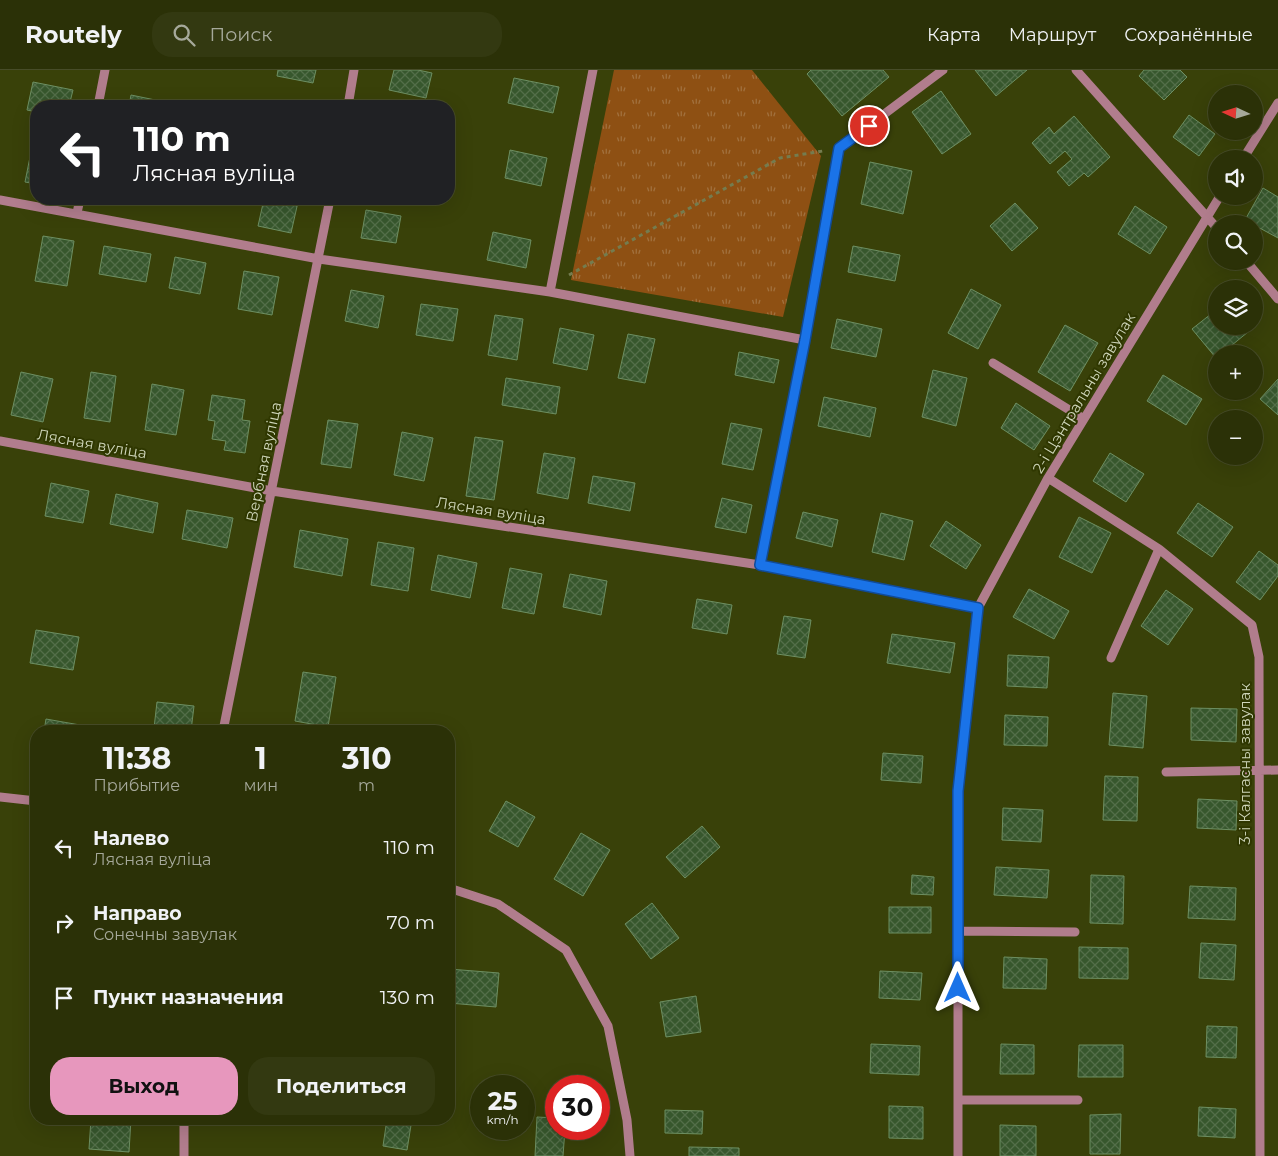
<!DOCTYPE html>
<html lang="ru">
<head>
<meta charset="utf-8">
<style>
  body { margin:0; font-family:Montserrat,sans-serif; background:#333911; color:#f1f3f6; height:100vh; display:flex; flex-direction:column; font-size:19px; white-space:nowrap }
  * { box-sizing:border-box; margin:0 }
  p { font-size:16px; color:#a6a99b }
  .icon { flex:none; width:28px; height:28px; fill:none; stroke:currentColor; stroke-width:2; stroke-linecap:round; stroke-linejoin:round }
  .map { position:relative; flex:1; overflow:hidden }
  .panel { position:absolute; left:30px; top:655px; width:425px; height:400px; display:flex; flex-direction:column; background:#2b3107; border-radius:20px; box-shadow:0 5px 20px #0002,0 0 0 1px #474c28 }
  .panel>* { flex:none }
  .top-card { position:absolute; left:30px; top:30px; width:425px; height:105px; border-radius:20px; box-shadow:0 5px 20px #0002,0 0 0 1px #474c28; background:#202124; color:#fff; overflow:hidden }
  .needle { width:32px; rotate:274deg }
  .controls { position:absolute; left:1208px; top:15px; display:grid; gap:10px }
  .controls a { display:grid; place-items:center; width:55px; height:55px; border-radius:50%; background:#2b3107; box-shadow:0 5px 20px #0002,0 0 0 1px #474c28; font-size:25px }
  .speed { position:absolute; left:470px; top:1005px; display:flex; gap:10px; font-size:25px; font-weight:700; text-align:center }
  .speed>* { display:grid; place-content:center; width:65px; height:65px; border-radius:50%; background:#2b3107; box-shadow:0 5px 20px #0002,0 0 0 1px #474c28; line-height:1 }
  .speed small { font-size:12px; font-weight:400 }
  .speed .limit { border:8px solid #d22; background:#fff; color:#111 }
  .pin { position:absolute; display:grid; place-items:center; width:42px; height:42px; color:#fff; margin:-21px; border:2px solid #fff; border-radius:50%; box-shadow:0 1px 5px #0007 }
  .me { position:absolute; width:55px; margin:-28px; rotate:0deg; stroke-linejoin:round; filter:drop-shadow(0 0 4px #0008) }
  .turn { display:flex; align-items:center; gap:18px; height:105px; padding:0 20px; font-size:22px }
  .turn .icon { width:65px; height:65px; stroke-width:2.5 }
  .turn b { display:block; font-size:35px; line-height:42px }
  .eta { display:flex; justify-content:space-evenly; align-items:center; height:85px; text-align:center }
  .eta b { font-size:30px; font-weight:700; line-height:35px }
  .primary-button { display:flex; gap:10px; margin-top:auto; padding:10px 20px }
  .primary-button a { flex:1; height:58px; border-radius:20px; background:#e797bd; color:#111; font-size:20px; font-weight:700; line-height:58px; text-align:center }
  .primary-button a+a { background:#333911; color:#f1f3f6 }
  ul { padding:0; list-style:none }
  li { display:flex; align-items:center; gap:15px; height:75px; padding:0 20px }
  li div { flex:1 }
  li b { display:block; font-size:19px }
  li em { font-style:normal }
  header { display:flex; align-items:center; gap:30px; box-sizing:border-box; height:70px; padding:0 25px; background:#2b3107; border-bottom:1px solid #474c28 }
  header strong { font-size:24px }
  nav { display:flex; gap:28px; margin-inline-start:auto; font-size:18px }
  .search { width:350px; height:45px; background:#333911; display:flex; align-items:center; gap:12px; box-sizing:border-box; padding:0 18px; border-radius:20px; color:#a6a99b; font-size:19px }
  .map>svg:first-child { display:block }
</style>
</head>
<body>
<header>
<strong>Routely</strong>
<div class="search"><svg class="icon" aria-label="search" viewBox="0 0 24 24"><circle cx="10" cy="10" r="6"/><path d="M15 15l6 6"/></svg>Поиск</div>
<nav><a>Карта</a><a>Маршрут</a><a>Сохранённые</a></nav>
</header>
<div class="map">
<svg width="1278" height="1086" viewBox="0 0 1278 1086">
  <defs>
    <pattern id="park-tufts" width="24" height="20" patternUnits="userSpaceOnUse" patternTransform="scale(1.25)"><rect width="24" height="20" fill="#8e5013"/><path d="M3 7l-1-3M5 7V3M7 7l1-3M15 17l-1-3M17 17v-4M19 17l1-3" fill="none" stroke="#a2713e"/></pattern>
    <pattern id="building-cross-hatch" width="8" height="8" patternUnits="userSpaceOnUse" patternTransform="scale(1.25)"><rect width="8" height="8" fill="#37572d"/><path d="M0 0l8 8M0 8l8-8" fill="none" stroke="#536e49"/></pattern>
  </defs>
  <rect width="100%" height="100%" fill="#394109"/>
  <path fill="url(#park-tufts)" d="M 614,0 L 752,0 L 821,86 L 783,247 L 571,210 Z"/>
  <path fill="url(#building-cross-hatch)" stroke="#6d8f62" d="M 278,0 L 316,0 L 313,13 L 277,6 Z
    M 394,0 L 418,0 L 432,3 L 426,28 L 389,20 Z
    M 811,0 L 883,0 L 889,7 L 842,46 L 807,4 Z
    M 975,0 L 1027,0 L 996,26 Z
    M 1144,0 L 1180,0 L 1187,7 L 1164,30 L 1139,6 Z
    M 514,8 L 559,17 L 553,43 L 508,33 Z
    M 33,12 L 73,20 L 69,36 L 36,36 L 36,42 L 27,40 Z
    M 941,21 L 971,64 L 942,84 L 912,42 Z
    M 131,25 L 165,32 L 165,36 L 129,36 Z
    M 1189,45 L 1215,64 L 1199,86 L 1173,67 Z
    M 1074,46 L 1110,87 L 1088,107 L 1084,103 L 1069,116 L 1057,102 L 1072,89 L 1065,81 L 1050,94 L 1032,73 L 1049,57 L 1054,64 Z
    M 510,80 L 547,88 L 541,116 L 505,108 Z
    M 31,82 L 36,83 L 36,114 L 25,112 Z
    M 870,92 L 912,101 L 903,144 L 861,134 Z
    M 1263,118 L 1278,127 L 1278,168 L 1245,150 Z
    M 264,129 L 298,132 L 291,163 L 258,156 Z
    M 1015,133 L 1038,158 L 1012,181 L 990,156 Z
    M 1135,136 L 1167,157 L 1150,184 L 1118,164 Z
    M 366,140 L 401,146 L 396,173 L 361,168 Z
    M 493,162 L 531,170 L 526,198 L 487,190 Z
    M 43,166 L 74,171 L 67,216 L 35,211 Z
    M 104,176 L 151,184 L 146,212 L 99,204 Z
    M 853,176 L 900,185 L 895,211 L 848,202 Z
    M 175,187 L 206,193 L 200,224 L 169,218 Z
    M 244,201 L 279,207 L 272,245 L 238,239 Z
    M 971,219 L 1001,235 L 978,279 L 948,263 Z
    M 351,220 L 384,226 L 378,258 L 345,251 Z
    M 421,234 L 458,239 L 453,271 L 416,265 Z
    M 1216,240 L 1216,256 L 1244,256 L 1248,262 L 1221,284 L 1216,284 L 1216,288 L 1192,259 Z
    M 495,245 L 523,249 L 517,290 L 488,285 Z
    M 837,249 L 882,259 L 876,287 L 831,278 Z
    M 1065,255 L 1098,273 L 1070,321 L 1038,302 Z
    M 560,258 L 594,265 L 587,300 L 553,293 Z
    M 628,264 L 655,269 L 645,313 L 618,308 Z
    M 739,282 L 779,290 L 774,313 L 735,305 Z
    M 933,300 L 967,308 L 956,356 L 922,347 Z
    M 21,302 L 53,309 L 43,352 L 11,345 Z
    M 91,302 L 116,306 L 110,352 L 84,348 Z
    M 1163,305 L 1202,329 L 1186,355 L 1147,331 Z
    M 506,308 L 560,317 L 556,344 L 502,335 Z
    M 1278,309 L 1278,345 L 1260,329 Z
    M 152,314 L 184,320 L 176,365 L 145,360 Z
    M 212,325 L 245,330 L 242,350 L 250,351 L 245,383 L 224,380 L 226,371 L 212,369 L 215,351 L 208,350 Z
    M 824,327 L 876,338 L 870,367 L 818,356 Z
    M 1016,333 L 1050,356 L 1034,380 L 1001,358 Z
    M 328,350 L 358,354 L 351,398 L 321,394 Z
    M 731,353 L 762,359 L 753,400 L 722,394 Z
    M 402,362 L 433,368 L 424,411 L 394,405 Z
    M 475,367 L 503,371 L 494,430 L 466,426 Z
    M 544,383 L 575,388 L 568,429 L 537,423 Z
    M 1110,383 L 1144,404 L 1126,432 L 1093,411 Z
    M 593,406 L 635,413 L 630,441 L 588,433 Z
    M 51,413 L 89,421 L 83,453 L 45,446 Z
    M 116,424 L 158,433 L 153,463 L 110,454 Z
    M 722,428 L 752,435 L 746,463 L 715,457 Z
    M 1198,433 L 1233,457 L 1212,487 L 1177,463 Z
    M 187,440 L 233,448 L 227,478 L 182,469 Z
    M 803,442 L 838,450 L 832,477 L 796,468 Z
    M 881,443 L 913,451 L 904,490 L 872,482 Z
    M 1079,447 L 1111,463 L 1092,503 L 1059,487 Z
    M 946,451 L 981,475 L 966,499 L 930,476 Z
    M 300,460 L 348,469 L 342,506 L 294,497 Z
    M 378,472 L 414,478 L 408,521 L 371,515 Z
    M 1259,481 L 1278,495 L 1278,506 L 1260,530 L 1236,512 Z
    M 438,485 L 477,493 L 470,528 L 431,520 Z
    M 510,498 L 542,504 L 534,544 L 502,538 Z
    M 570,504 L 607,511 L 601,545 L 563,537 Z
    M 1029,519 L 1069,541 L 1054,569 L 1013,547 Z
    M 1166,520 L 1193,539 L 1168,575 L 1141,556 Z
    M 697,529 L 732,535 L 727,564 L 692,558 Z
    M 784,546 L 811,550 L 805,588 L 777,584 Z
    M 36,560 L 79,567 L 73,600 L 30,593 Z
    M 892,564 L 955,573 L 950,603 L 887,593 Z
    M 1008,585 L 1049,587 L 1047,618 L 1007,616 Z
    M 303,602 L 336,607 L 328,657 L 295,651 Z
    M 1113,623 L 1147,626 L 1143,678 L 1109,675 Z
    M 157,632 L 194,636 L 191,661 L 154,658 Z
    M 1191,638 L 1237,639 L 1236,672 L 1191,670 Z
    M 1005,645 L 1048,647 L 1047,676 L 1004,675 Z
    M 46,649 L 80,655 L 79,661 L 44,661 Z
    M 883,683 L 923,686 L 921,713 L 881,710 Z
    M 1105,706 L 1138,707 L 1137,751 L 1103,750 Z
    M 1198,729 L 1237,731 L 1236,760 L 1197,758 Z
    M 506,731 L 535,747 L 518,777 L 489,761 Z
    M 1003,738 L 1043,740 L 1041,772 L 1002,770 Z
    M 702,756 L 720,777 L 685,808 L 666,787 Z
    M 581,763 L 610,780 L 583,826 L 554,809 Z
    M 996,797 L 1049,800 L 1047,828 L 994,825 Z
    M 912,805 L 934,807 L 933,825 L 911,824 Z
    M 1091,805 L 1124,806 L 1123,854 L 1090,853 Z
    M 1190,816 L 1236,818 L 1235,850 L 1188,848 Z
    M 652,833 L 679,868 L 651,889 L 625,854 Z
    M 889,837 L 931,837 L 931,863 L 889,863 Z
    M 1201,873 L 1236,875 L 1234,910 L 1199,908 Z
    M 1079,877 L 1128,878 L 1128,909 L 1079,908 Z
    M 1004,887 L 1047,889 L 1046,919 L 1003,918 Z
    M 449,899 L 499,903 L 496,937 L 449,933 Z
    M 880,901 L 922,903 L 920,930 L 879,928 Z
    M 696,926 L 701,962 L 666,967 L 660,932 Z
    M 1207,956 L 1237,957 L 1236,988 L 1206,987 Z
    M 871,974 L 920,976 L 919,1005 L 870,1003 Z
    M 1001,974 L 1034,975 L 1034,1004 L 1000,1004 Z
    M 1079,975 L 1123,975 L 1123,1007 L 1078,1007 Z
    M 889,1036 L 923,1037 L 923,1069 L 889,1068 Z
    M 1199,1037 L 1236,1039 L 1235,1068 L 1198,1066 Z
    M 665,1040 L 703,1041 L 702,1064 L 665,1063 Z
    M 1121,1044 L 1120,1084 L 1090,1084 L 1090,1045 Z
    M 537,1047 L 556,1048 L 556,1059 L 565,1059 L 563,1086 L 535,1086 Z
    M 91,1049 L 131,1049 L 129,1082 L 89,1079 Z
    M 242,1049 L 282,1049 L 281,1054 L 242,1051 Z
    M 387,1049 L 412,1049 L 407,1080 L 383,1076 Z
    M 1000,1055 L 1036,1056 L 1036,1086 L 1000,1086 Z
    M 689,1077 L 739,1078 L 739,1086 L 689,1086 Z"/>
  <g fill="none" stroke-linecap="round" stroke-linejoin="round">
    <path stroke="#747c4f" stroke-width="3" stroke-dasharray="4 4" stroke-linecap="butt" d="M 569,205 L 780,88 L 823,81"/>
    <path stroke="#b17d8d" stroke-width="9" d="M 1076,0 L 1216,157
      M 98,36 L 105,0
      M 348,36 L 354,0
      M 1243,89 L 1278,33
      M 0,130 L 319,189 L 550,222 L 805,270
      M 77,143 L 80,129
      M 1246,191 L 1278,229
      M 550,222 L 593,0
      M 993,293 L 1084,349
      M 0,371 L 272,421 L 760,495 L 978,538
      M 1048,408 L 1159,479 L 1252,555 L 1259,587 L 1260,1086
      M 760,495 L 805,270 L 839,78 L 943,0
      M 1111,588 L 1159,479
      M 223,661 L 330,129
      M 1166,702 L 1278,700
      M 0,727 L 36,731
      M 449,818 L 498,834 L 566,880 L 608,956 L 627,1050 L 630,1086
      M 959,861 L 1075,862
      M 958,1030 L 1078,1030
      M 184,1086 L 184,1049
      M 958,1086 L 958,721 L 978,538 L 1048,408 L 1220,126"/>
  </g>
  <g fill="none" stroke-linecap="round" stroke-linejoin="round">
    <defs>
      <path id="route" d="M 869,56 L 839,78 L 805,270 L 760,495 L 978,538 L 958,721 L 958,918"/>
    </defs>
    <use href="#route" stroke="#114b97" stroke-width="12"/>
    <use href="#route" stroke="#1a73e8" stroke-width="9"/>
  </g>
  <g text-anchor="middle" stroke-width="4" stroke-linejoin="round" paint-order="stroke">
    <g font-size="15" fill="#cfd6ba" stroke="#2f3700">
      <text transform="translate(1084 323) rotate(-59)" y="5">2-і Цэнтральны завулак</text>
      <text transform="translate(92 374) rotate(10)" y="5">Лясная вуліца</text>
      <text transform="translate(264 392) rotate(-78)" y="5">Вербная вуліца</text>
      <text transform="translate(491 441) rotate(9)" y="5">Лясная вуліца</text>
      <text transform="translate(1245 694) rotate(-90)" y="5">3-і Калгасны завулак</text>
    </g>
  </g>
</svg>
<div class="controls">
<a><svg class="needle" viewBox="-14 -14 28 28"><path d="M0-13l5 13h-10z" fill="#e53935"/><path d="M0 13l5-13h-10z" fill="#a6a99b"/></svg></a>
<a><svg class="icon" aria-label="sound" viewBox="0 0 24 24"><path d="M4 9h4l5-4v14l-5-4H4zM17 9q2 3 0 6"/></svg></a>
<a><svg class="icon" aria-label="search" viewBox="0 0 24 24"><circle cx="10" cy="10" r="6"/><path d="M15 15l6 6"/></svg></a>
<a><svg class="icon" aria-label="layers" viewBox="0 0 24 24"><path d="M12 4l9 5-9 5-9-5zM3 14l9 5 9-5"/></svg></a>
<a>+</a>
<a>−</a>
</div>
<div class="speed"><div>25<small>km/h</small></div><div class="limit">30</div></div>
<div class="pin" style="left:869px;top:56px;background:#d93025"><svg class="icon" aria-label="arrive" viewBox="0 0 24 24"><path d="M6 21V4h12l-3 4 3 4H6"/></svg></div>
<svg class="me" style="left:958px;top:918px" viewBox="-20 -20 40 40"><path d="M0-17L14 15 0 8-14 15z" fill="#1a73e8" stroke="#fff" stroke-width="4"/></svg>
<div class="top-card">
<div class="turn"><svg class="icon" aria-label="left" viewBox="0 0 24 24"><path d="M17 20v-9H6M10 6l-5 5 5 5"/></svg><div><b>110 m</b>Лясная вуліца</div></div>
</div>
<section class="panel">
<div class="eta">
<div><b>11:38</b><p>Прибытие</p></div>
<div><b>1</b><p>мин</p></div>
<div><b>310</b><p>m</p></div>
</div>
<ul>
<li><svg class="icon" aria-label="left" viewBox="0 0 24 24"><path d="M17 20v-9H6M10 6l-5 5 5 5"/></svg><div><b>Налево</b><p>Лясная вуліца</p></div><em>110 m</em></li>
<li><svg class="icon" aria-label="right" viewBox="0 0 24 24"><path d="M7 20v-9h11M14 6l5 5-5 5"/></svg><div><b>Направо</b><p>Сонечны завулак</p></div><em>70 m</em></li>
<li><svg class="icon" aria-label="arrive" viewBox="0 0 24 24"><path d="M6 21V4h12l-3 4 3 4H6"/></svg><div><b>Пункт назначения</b></div><em>130 m</em></li>
</ul>
<div class="primary-button"><a>Выход</a><a>Поделиться</a></div>
</section>
</div>
</body>
</html>
